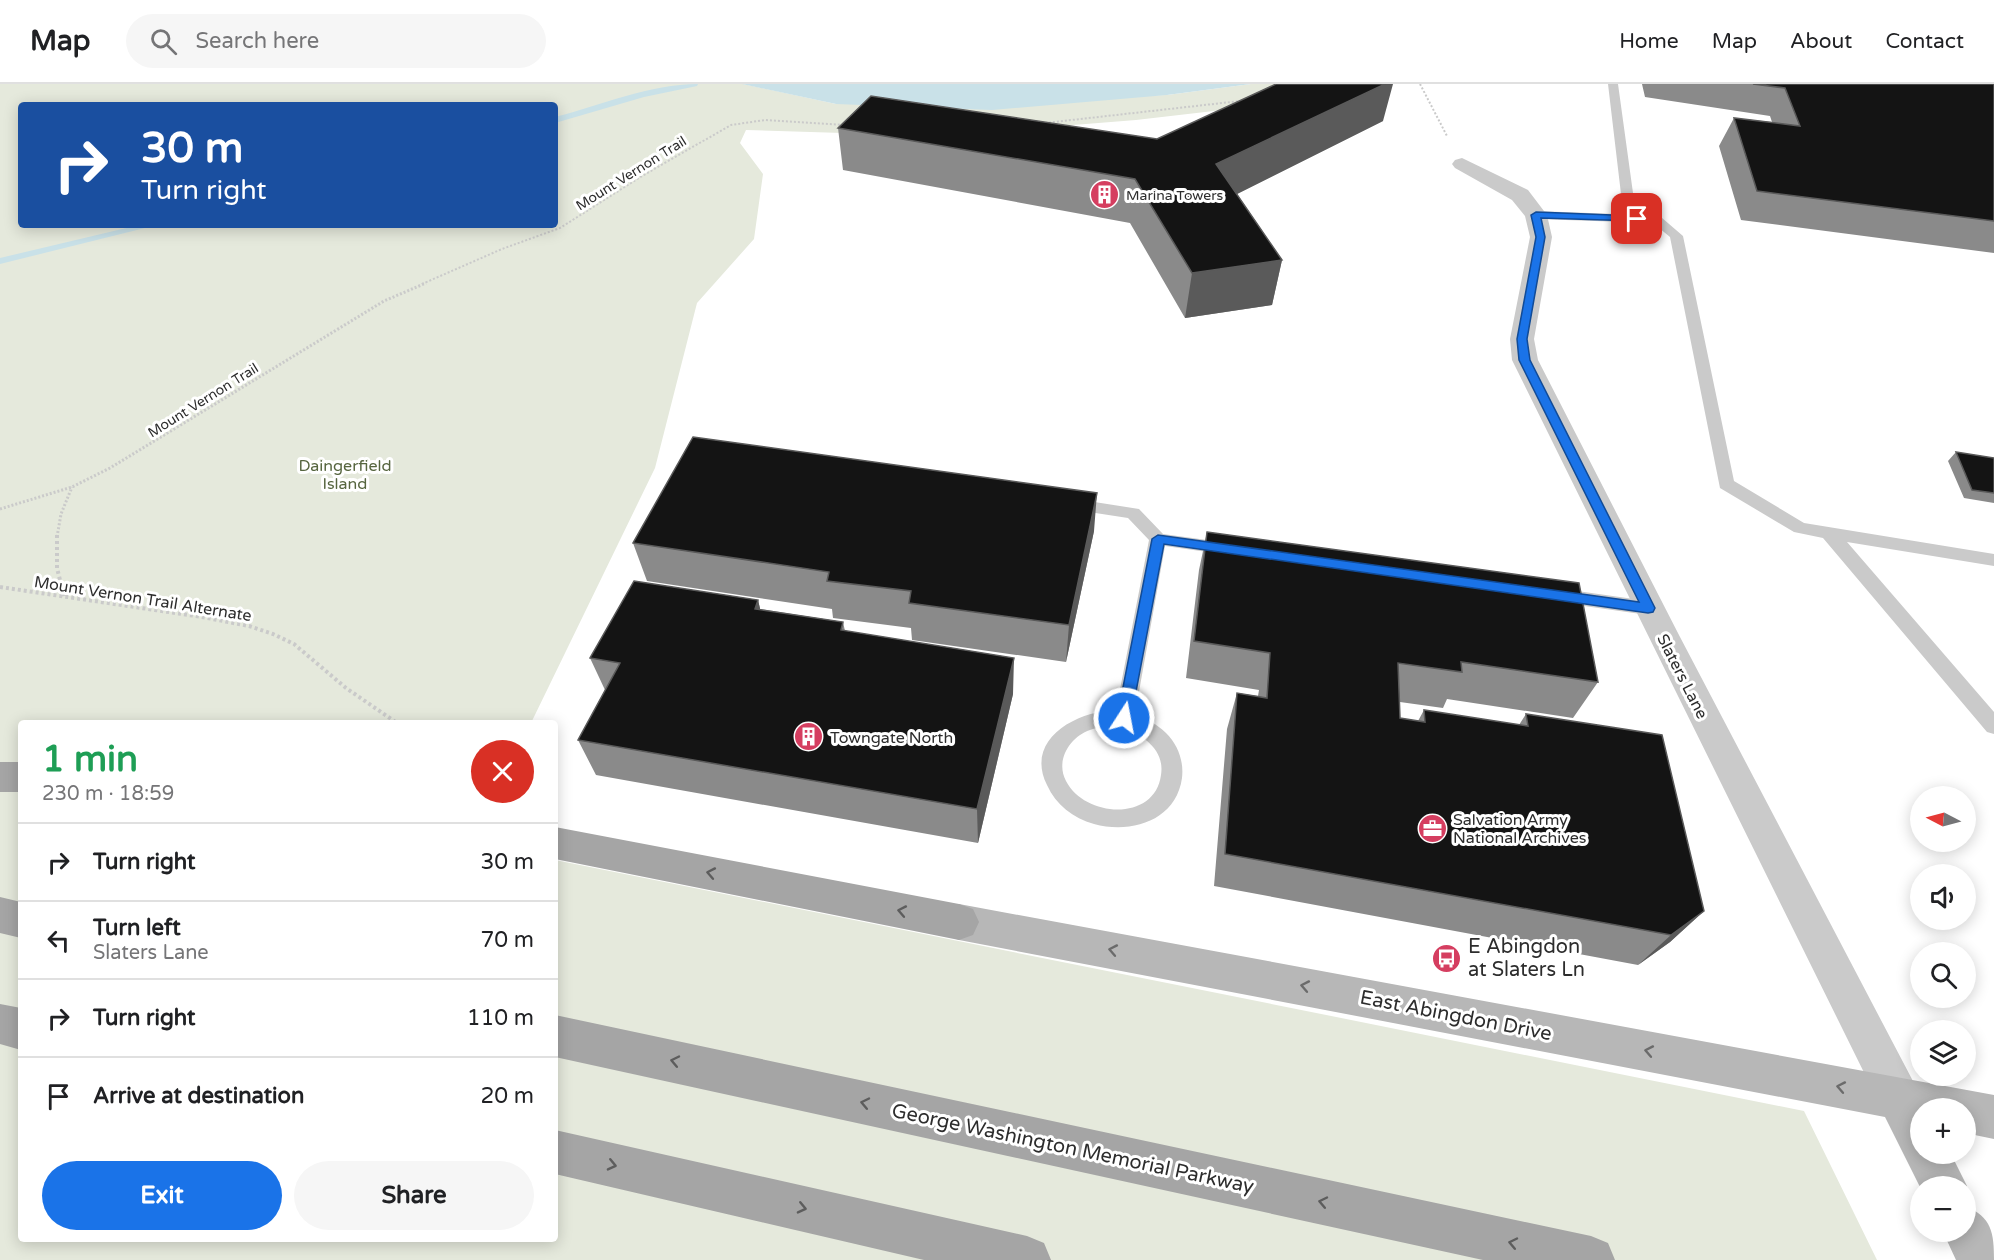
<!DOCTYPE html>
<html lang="en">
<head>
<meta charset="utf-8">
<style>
  body { margin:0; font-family:"Varela Round",sans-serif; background:#f6f6f6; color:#202124; height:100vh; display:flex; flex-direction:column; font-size:22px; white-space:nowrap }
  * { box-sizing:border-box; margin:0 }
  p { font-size:20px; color:#757577 }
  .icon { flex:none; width:33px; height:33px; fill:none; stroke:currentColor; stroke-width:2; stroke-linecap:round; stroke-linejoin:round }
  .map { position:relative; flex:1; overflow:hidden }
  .drawer { position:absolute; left:18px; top:636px; width:540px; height:522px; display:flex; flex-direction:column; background:#fff; border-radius:6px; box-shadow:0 3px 15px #0003 }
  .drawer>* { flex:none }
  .guide { position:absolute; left:18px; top:18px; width:540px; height:126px; border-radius:6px; box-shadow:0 3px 15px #0003; background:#1a4fa0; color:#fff; overflow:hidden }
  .needle { width:39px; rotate:276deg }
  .controls { position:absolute; left:1910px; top:702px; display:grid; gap:12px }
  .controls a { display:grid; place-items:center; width:66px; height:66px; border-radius:50%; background:#fff; box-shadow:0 3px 15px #0003; font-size:30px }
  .pin { position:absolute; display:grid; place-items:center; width:51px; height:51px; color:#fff; margin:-26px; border-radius:12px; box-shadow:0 3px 9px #0006 }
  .me { position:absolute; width:66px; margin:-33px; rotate:11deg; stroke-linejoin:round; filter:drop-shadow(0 0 4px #0008) }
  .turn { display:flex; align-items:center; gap:21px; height:126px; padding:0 24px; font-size:27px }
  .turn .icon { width:78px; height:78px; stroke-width:2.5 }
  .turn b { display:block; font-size:42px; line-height:51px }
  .round { display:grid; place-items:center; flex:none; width:63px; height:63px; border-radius:32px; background:#f6f6f6 }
  .overview { display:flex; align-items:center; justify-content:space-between; height:102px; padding:0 24px }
  h1 { font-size:36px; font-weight:800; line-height:45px; color:#1e9e55 }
  .action { display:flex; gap:12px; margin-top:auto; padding:12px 24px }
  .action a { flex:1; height:69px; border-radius:36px; background:#1a73e8; color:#fff; font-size:24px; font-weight:800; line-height:69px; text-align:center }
  .action a+a { background:#f6f6f6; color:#202124 }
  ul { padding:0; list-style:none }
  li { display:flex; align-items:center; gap:18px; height:78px; padding:0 24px; border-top:2px solid #e0e0e0 }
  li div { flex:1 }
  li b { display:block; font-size:22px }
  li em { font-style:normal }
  header { display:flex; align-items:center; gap:36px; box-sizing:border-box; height:84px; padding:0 30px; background:#fff; border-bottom:2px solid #e0e0e0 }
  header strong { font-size:28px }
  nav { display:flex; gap:33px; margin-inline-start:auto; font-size:21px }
  .search { width:420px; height:54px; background:#f6f6f6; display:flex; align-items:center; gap:15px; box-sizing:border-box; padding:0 21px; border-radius:33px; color:#757577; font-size:22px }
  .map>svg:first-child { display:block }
</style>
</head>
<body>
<header>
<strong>Map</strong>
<div class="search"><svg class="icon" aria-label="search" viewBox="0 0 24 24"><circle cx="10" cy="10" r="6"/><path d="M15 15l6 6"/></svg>Search here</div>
<nav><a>Home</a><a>Map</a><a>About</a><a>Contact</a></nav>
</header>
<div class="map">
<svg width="1994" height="1176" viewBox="0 0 1994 1176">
  <rect width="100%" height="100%" fill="#fff"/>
  <path fill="#e5e9dc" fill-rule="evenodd" d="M 0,0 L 743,0 L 836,20 L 1167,11 L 1251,0 L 1358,0 L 1326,14 L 1136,36 L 1023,45 L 875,50 L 746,46 L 740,59 L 763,90 L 754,155 L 697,219 L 655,384 L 531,639 L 21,639 L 21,1155 L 555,1155 L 555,776 L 1804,1027 L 1877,1176 L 0,1176 ZM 21,21 L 555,21 L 555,141 L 21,141 Z"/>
  <path fill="#c9e1e8" d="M 742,0 L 1251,0 L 1167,11 L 992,26 L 836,20 Z"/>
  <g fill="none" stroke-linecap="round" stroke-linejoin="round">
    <path fill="#c9e1e8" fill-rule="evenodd" d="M 698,0 L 697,2 L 644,13 L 555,39 L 555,33 C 602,21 650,0 698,0 Z
      M 139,141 L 157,141 L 0,180 L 0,174 Z"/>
    <path stroke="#cacaca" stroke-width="2" stroke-dasharray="2 2" stroke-linecap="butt" d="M 1420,0 L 1447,52
      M 1045,39 L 1240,17
      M 422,200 L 502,165 L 560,144 L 642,92 L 731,41 L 765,36 L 845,41"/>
    <path stroke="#cacaca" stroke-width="3" stroke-dasharray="2 2" stroke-linecap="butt" d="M 0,425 L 72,403 L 110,384 L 384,217 L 426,199
      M 57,453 L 61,430 L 72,403"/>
    <path stroke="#cacaca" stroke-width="4" stroke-dasharray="3 3" stroke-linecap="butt" d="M 57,451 L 57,484 L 64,512
      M 0,503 L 202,533 L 249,542 L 273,550 L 294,560 L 346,604 L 397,639"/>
    <path fill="#cacaca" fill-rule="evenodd" d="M 1608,0 L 1618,0 L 1633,109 L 1683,152 L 1734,397 L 1804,439 L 1994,470 L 1994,482 L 1847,458 L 1994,628 L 1994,650 L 1987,648 L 1823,454 L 1794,448 L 1720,404 L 1670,153 L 1653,139 L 1536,135 L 1530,131 L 1536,127 L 1643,131 L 1621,110 Z
      M 1069,414 L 1139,425 L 1163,450 L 1229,459 L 1235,461 L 1238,465 L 1235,469 L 1229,471 L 1165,462 L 1135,630 C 1146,635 1157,640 1166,649 C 1178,661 1184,677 1182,694 C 1176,737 1131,750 1094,740 C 1073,734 1056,721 1047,701 C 1024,655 1077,627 1116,626 L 1149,456 L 1128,434 L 1063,424 L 1060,420 L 1063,416 ZM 1122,642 C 1143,652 1165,665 1161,691 C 1155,738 1085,734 1066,697 C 1055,676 1070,653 1090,646 C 1100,642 1111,642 1122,642 Z
      M 1556,504 L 1648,517 L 1655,519 L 1657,524 L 1655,529 L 1648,531 L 1556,518 L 1550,516 L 1547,511 L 1550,506 Z"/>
    <path fill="#cacaca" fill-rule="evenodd" d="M 1462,74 L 1528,106 L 1547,131 L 1552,153 L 1534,255 L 1538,276 L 1680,553 L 1914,999 L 1921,1014 L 1914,1029 L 1899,1036 L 1884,1029 L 1512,276 L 1510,255 L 1530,153 L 1525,132 L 1512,116 L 1455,84 L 1452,80 L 1455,76 Z"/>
    <path fill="#b7b7b7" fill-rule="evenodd" d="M 959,820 L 1994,1011 L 1994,1055 L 1965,1049 L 1965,1024 L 1920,1024 L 1920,1070 L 1951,1070 L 1967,1102 L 1965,1106 L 1965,1102 L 1920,1103 L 1885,1033 L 959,856 L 945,851 L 939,838 L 945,825 Z
      M 1965,1122 C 1992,1133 1994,1149 1994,1176 L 1956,1176 L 1943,1148 L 1965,1148 Z"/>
    <path fill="#a5a5a5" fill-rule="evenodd" d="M 0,678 L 21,678 L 21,708 L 0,708 Z
      M 555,743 L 959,820 L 973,825 L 979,838 L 973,851 L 959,856 L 555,775 Z
      M 0,813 L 21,818 L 21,854 L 0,849 Z
      M 0,920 L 21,924 L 21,966 L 0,960 Z
      M 555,931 L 1591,1152 L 1608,1159 L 1615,1176 L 1483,1176 L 555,973 Z
      M 555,1046 L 1027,1152 L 1044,1159 L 1051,1176 L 924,1176 L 555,1090 Z"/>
  </g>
  <path fill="#8a8a8a" d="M 1642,0 L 1994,0 L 1994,169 L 1741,136 L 1719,62 L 1734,34 L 1772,38 L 1770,32 L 1645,13 Z
    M 1383,37 L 1237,110 L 1282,176 L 1272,221 L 1185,234 L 1130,139 L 843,86 L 838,44 L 1157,55 Z
    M 1956,368 L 1994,374 L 1994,419 L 1964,414 L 1948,377 Z
    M 1094,447 L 1066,578 L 912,556 L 911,544 L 833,534 L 832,525 L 647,497 L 633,459 Z
    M 1207,448 L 1598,598 L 1573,634 L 1447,615 L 1443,624 L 1400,618 L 1400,634 L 1418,637 L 1424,626 L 1519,641 L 1526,630 L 1704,827 L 1670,858 L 1638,881 L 1214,802 L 1227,645 L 1237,609 L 1258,612 L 1259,606 L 1186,594 L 1199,486 Z
    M 758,516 L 760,525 L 843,538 L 845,547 L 1013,610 L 978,759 L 596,691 L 578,656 L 605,606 L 590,574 Z"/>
  <path fill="#5a5a5a" d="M 1385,0 L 1393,0 L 1383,37 L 1209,124 L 1216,80 Z
    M 1282,176 L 1272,221 L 1185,234 L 1192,189 Z
    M 1097,409 L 1094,447 L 1066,578 L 1069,541 Z
    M 758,516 L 767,553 L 755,525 Z
    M 1014,574 L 1013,610 L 978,759 L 977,725 Z
    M 1704,827 L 1670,858 L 1638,881 L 1671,851 Z"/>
  <path fill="#141414" stroke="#5a5a5a" stroke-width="1.5" d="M 1276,0 L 1385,0 L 1216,80 L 1282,176 L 1192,189 L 1135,95 L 838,44 L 871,12 L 1157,55 Z
    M 1753,0 L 1994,0 L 1994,137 L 1757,107 L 1734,34 L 1800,42 L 1785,4 Z
    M 693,353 L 1097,409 L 1069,541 L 909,519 L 911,507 L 827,497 L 829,488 L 633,459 Z
    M 1956,368 L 1994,374 L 1994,409 L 1972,406 Z
    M 1207,448 L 1579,499 L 1598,598 L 1461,578 L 1462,588 L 1398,579 L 1400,634 L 1425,638 L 1424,626 L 1528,642 L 1526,630 L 1662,651 L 1704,827 L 1671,851 L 1225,770 L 1237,609 L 1267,614 L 1270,569 L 1194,557 Z
    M 634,497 L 758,516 L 755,525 L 843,538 L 841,546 L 1014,574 L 977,725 L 578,656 L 620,579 L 590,574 Z"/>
  <defs><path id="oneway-chevron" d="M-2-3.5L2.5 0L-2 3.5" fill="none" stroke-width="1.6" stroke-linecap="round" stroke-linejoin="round" transform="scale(1.5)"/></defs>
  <g stroke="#5d5d5d">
    <use href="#oneway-chevron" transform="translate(711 789) rotate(-169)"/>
    <use href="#oneway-chevron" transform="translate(902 827) rotate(-169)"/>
    <use href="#oneway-chevron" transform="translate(675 977) rotate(-168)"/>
    <use href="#oneway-chevron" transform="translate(865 1019) rotate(-168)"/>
    <use href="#oneway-chevron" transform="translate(612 1081) rotate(13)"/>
    <use href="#oneway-chevron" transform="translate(1323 1118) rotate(-168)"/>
    <use href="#oneway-chevron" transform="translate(802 1124) rotate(13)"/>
    <use href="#oneway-chevron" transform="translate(1513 1159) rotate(-168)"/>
  </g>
  <g stroke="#6b6b6b">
    <use href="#oneway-chevron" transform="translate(1113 866) rotate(-169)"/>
    <use href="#oneway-chevron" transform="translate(1305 902) rotate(-169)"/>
    <use href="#oneway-chevron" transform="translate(1649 967) rotate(-169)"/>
    <use href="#oneway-chevron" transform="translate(1841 1003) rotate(-169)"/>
  </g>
  <path fill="#1a73e8" stroke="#114b97" stroke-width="1.5" d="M 1536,128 L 1637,132 L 1641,135 L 1637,137 L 1541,134 L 1545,153 L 1527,255 L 1530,276 L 1655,524 L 1653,528 L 1648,529 L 1164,460 L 1131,634 L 1129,638 L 1119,638 L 1117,634 L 1152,455 L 1158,451 L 1639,518 L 1519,276 L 1517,255 L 1536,153 L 1531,131 Z"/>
  <defs>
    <symbol id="building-disc" viewBox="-11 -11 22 22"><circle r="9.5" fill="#d53e60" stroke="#fff"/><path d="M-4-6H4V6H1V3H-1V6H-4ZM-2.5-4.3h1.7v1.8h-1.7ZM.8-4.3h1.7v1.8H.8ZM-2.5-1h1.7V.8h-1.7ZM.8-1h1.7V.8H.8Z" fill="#fff"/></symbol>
    <symbol id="office-disc" viewBox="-11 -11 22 22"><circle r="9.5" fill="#d53e60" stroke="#fff"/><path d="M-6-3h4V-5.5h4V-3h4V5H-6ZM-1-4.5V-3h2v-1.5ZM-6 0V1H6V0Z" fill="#fff"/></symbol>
    <symbol id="bus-disc" viewBox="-11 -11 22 22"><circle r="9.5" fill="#d53e60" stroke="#fff"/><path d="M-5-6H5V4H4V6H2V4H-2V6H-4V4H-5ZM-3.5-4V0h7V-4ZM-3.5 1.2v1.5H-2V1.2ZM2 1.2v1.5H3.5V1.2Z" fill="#fff"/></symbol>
  </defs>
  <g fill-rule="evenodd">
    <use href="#building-disc" x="1088" y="94" width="33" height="33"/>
    <use href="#building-disc" x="792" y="636" width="33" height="33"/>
    <use href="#office-disc" x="1416" y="728" width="33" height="33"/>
    <use href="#bus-disc" x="1430" y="858" width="33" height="33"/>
  </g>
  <g text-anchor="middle" stroke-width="6" stroke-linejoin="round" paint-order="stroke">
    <g font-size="14" fill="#2d2d2d" stroke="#fff">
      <text transform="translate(631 89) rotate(-32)" y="5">Mount Vernon Trail</text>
      <text transform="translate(203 316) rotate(-32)" y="5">Mount Vernon Trail</text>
    </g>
    <g font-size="14" fill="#2d2d2d" stroke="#fff" text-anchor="start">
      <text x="1126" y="116">Marina Towers</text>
    </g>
    <g font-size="16" fill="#56653f" stroke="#fff">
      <text x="345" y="387">Daingerfield<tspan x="345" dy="18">Island</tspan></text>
    </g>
    <g font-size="16" fill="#2d2d2d" stroke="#fff">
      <text transform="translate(143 514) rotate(9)" y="6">Mount Vernon Trail Alternate</text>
      <text transform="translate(1683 592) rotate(63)" y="6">Slaters Lane</text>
    </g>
    <g font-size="16" fill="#2d2d2d" stroke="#fff" text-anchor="start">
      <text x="830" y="659">Towngate North</text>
      <text x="1453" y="741">Salvation Army<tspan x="1453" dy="18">National Archives</tspan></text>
    </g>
    <g font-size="20" fill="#2d2d2d" stroke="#fff" text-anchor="start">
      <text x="1468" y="869">E Abingdon<tspan x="1468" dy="23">at Slaters Ln</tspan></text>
    </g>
    <g font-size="20" fill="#2d2d2d" stroke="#fff">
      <text transform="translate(1456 931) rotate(11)" y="7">East Abingdon Drive</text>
      <text transform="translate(1073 1064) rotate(12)" y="7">George Washington Memorial Parkway</text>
    </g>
  </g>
</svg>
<div class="controls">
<a><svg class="needle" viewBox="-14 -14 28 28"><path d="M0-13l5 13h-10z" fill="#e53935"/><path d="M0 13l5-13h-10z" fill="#757577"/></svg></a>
<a><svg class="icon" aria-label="sound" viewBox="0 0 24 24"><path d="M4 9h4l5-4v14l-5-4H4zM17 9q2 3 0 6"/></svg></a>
<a><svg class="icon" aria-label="search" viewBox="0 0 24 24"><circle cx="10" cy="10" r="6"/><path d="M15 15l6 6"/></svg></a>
<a><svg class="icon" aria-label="layers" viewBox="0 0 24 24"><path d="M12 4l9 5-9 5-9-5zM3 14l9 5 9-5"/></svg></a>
<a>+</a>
<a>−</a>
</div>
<div class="pin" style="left:1637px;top:135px;background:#d93025"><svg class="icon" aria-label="arrive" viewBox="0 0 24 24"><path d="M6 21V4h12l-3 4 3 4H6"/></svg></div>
<svg class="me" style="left:1124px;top:634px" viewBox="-20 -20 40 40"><circle r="17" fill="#1a73e8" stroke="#fff" stroke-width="3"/><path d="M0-11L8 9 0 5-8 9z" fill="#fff"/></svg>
<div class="guide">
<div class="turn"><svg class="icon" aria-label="right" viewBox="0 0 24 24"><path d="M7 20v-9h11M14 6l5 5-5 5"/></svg><div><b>30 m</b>Turn right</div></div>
</div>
<section class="drawer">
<div class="overview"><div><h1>1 min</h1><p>230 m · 18:59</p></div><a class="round" style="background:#d93025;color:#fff"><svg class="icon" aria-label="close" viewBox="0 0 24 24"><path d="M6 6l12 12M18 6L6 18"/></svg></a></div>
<ul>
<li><svg class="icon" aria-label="right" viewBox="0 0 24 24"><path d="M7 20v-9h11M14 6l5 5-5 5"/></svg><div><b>Turn right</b></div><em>30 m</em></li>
<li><svg class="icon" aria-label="left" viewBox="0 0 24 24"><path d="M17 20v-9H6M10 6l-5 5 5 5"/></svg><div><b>Turn left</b><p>Slaters Lane</p></div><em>70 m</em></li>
<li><svg class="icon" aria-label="right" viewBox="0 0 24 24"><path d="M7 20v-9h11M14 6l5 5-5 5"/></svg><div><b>Turn right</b></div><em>110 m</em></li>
<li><svg class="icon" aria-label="arrive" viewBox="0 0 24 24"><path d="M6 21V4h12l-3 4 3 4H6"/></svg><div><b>Arrive at destination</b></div><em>20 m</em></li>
</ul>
<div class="action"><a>Exit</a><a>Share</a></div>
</section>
</div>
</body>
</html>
